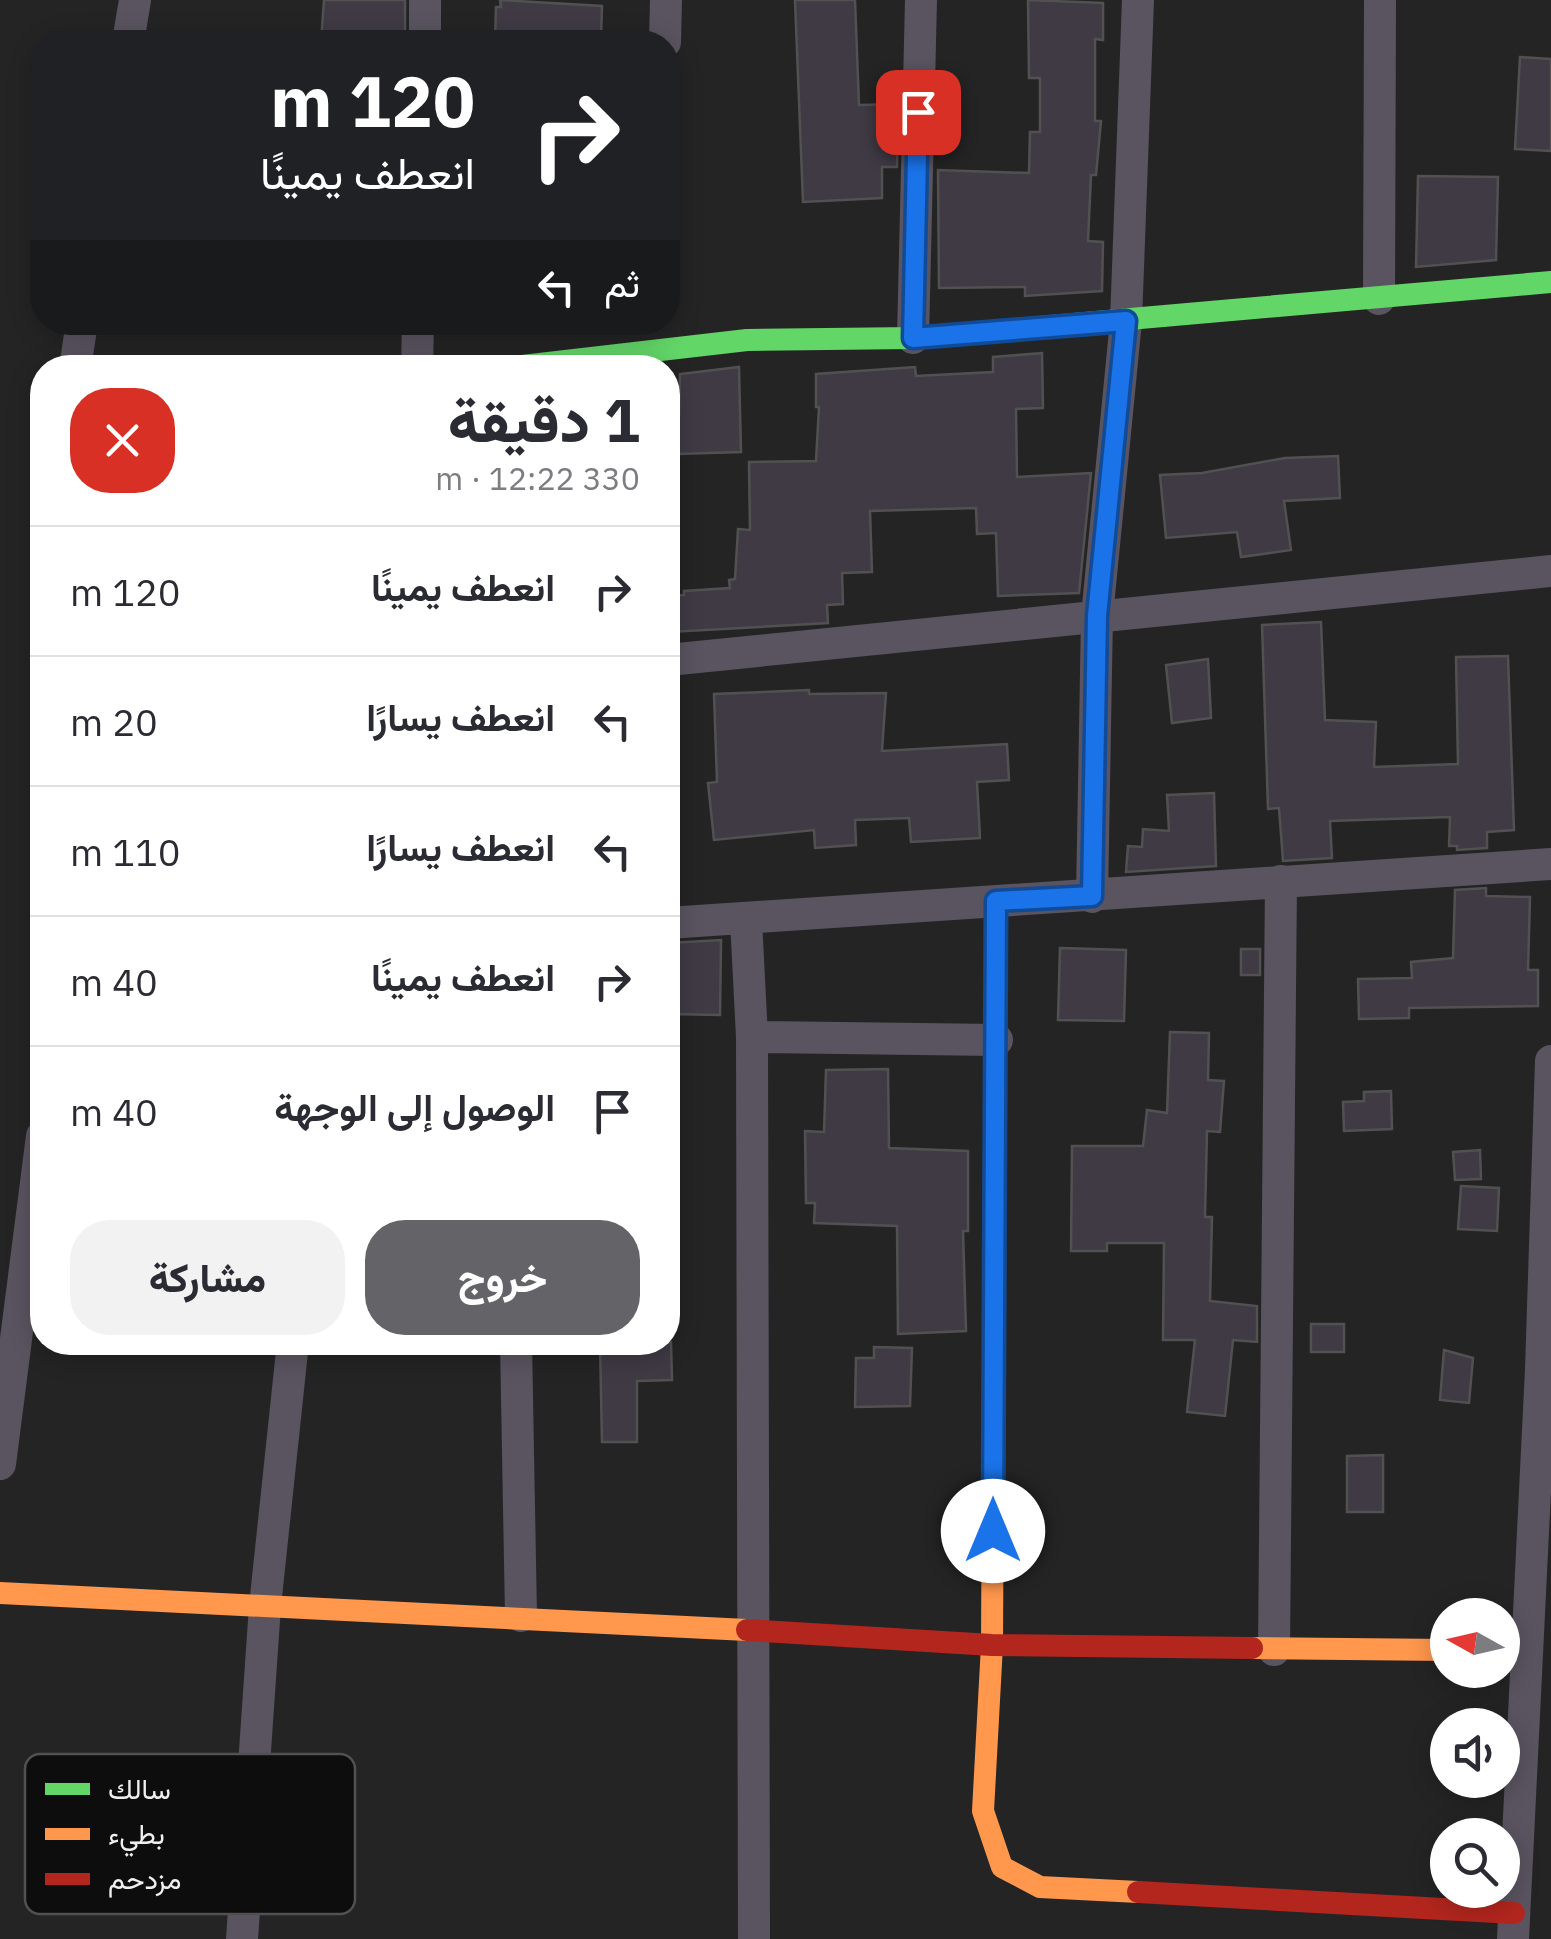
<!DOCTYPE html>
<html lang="ar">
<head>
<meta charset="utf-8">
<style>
  body { margin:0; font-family:"IBM Plex Sans",Vazirmatn,sans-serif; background:#f2f2f3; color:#2b2b33; direction:rtl; height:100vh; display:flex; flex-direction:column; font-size:38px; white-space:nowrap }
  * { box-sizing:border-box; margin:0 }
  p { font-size:32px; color:#7c7c81 }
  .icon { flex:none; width:55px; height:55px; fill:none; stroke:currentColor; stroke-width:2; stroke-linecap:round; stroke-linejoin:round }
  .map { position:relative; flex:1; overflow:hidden; direction:ltr }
  .panel { position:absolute; left:30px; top:355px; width:650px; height:1000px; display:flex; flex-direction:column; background:#fff; border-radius:40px; box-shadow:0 5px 25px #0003; direction:rtl }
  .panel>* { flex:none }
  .guide { position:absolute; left:30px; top:30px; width:650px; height:305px; border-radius:40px; box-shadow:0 5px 25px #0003; direction:rtl; background:#202124; color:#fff; overflow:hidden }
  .needle { width:65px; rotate:278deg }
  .controls { position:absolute; left:1430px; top:1598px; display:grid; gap:20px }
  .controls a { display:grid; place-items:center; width:90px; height:90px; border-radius:50%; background:#fff; box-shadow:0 5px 25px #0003; font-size:50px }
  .pin { position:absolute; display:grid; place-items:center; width:85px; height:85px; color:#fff; margin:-42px; border-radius:20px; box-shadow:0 5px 15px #0006 }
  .me { position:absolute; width:110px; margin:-55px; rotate:0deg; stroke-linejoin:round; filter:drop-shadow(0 0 8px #0008) }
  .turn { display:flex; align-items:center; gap:35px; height:210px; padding:0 40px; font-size:45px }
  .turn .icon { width:130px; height:130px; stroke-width:2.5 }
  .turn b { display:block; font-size:70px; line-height:85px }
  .then { display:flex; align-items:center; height:95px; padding:0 40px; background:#0003; gap:20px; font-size:38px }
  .round { display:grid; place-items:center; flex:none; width:105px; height:105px; border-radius:40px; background:#f2f2f3 }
  .head { display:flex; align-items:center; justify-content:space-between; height:170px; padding:0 40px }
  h1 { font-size:60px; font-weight:800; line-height:75px }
  .button { display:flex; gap:20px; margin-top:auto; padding:20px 40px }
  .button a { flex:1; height:115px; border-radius:40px; background:#636368; color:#fff; font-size:40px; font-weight:800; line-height:115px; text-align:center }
  .button a+a { background:#f2f2f3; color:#2b2b33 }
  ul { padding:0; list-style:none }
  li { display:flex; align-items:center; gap:30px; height:130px; padding:0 40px; border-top:2px solid #e1e1e2 }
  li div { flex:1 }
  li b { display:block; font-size:38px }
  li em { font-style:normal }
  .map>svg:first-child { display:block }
</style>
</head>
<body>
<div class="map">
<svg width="1551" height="1939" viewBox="0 0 1551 1939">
  <rect width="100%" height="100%" fill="#242425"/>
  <path fill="#3f3a44" stroke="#515152" stroke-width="2.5" d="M 324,0 L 405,0 L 405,42 L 321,42 Z
    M 500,0 L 602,6 L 601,37 L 566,37 L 566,42 L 495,42 L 496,7 L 501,7 Z
    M 795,0 L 855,0 L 859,105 L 899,104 L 897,167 L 882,167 L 882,198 L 803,202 Z
    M 1028,0 L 1103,3 L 1103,40 L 1095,39 L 1095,121 L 1101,121 L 1096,175 L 1091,175 L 1088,241 L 1103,242 L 1102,291 L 1025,296 L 1025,287 L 939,288 L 938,170 L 1029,173 L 1030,132 L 1040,132 L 1040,78 L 1029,78 Z
    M 1520,57 L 1551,59 L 1551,151 L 1515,149 Z
    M 1418,176 L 1498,177 L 1496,260 L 1416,267 Z
    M 1042,353 L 1043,408 L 1016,409 L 1017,477 L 1091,473 L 1079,593 L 998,596 L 996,533 L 977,534 L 976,508 L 870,511 L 872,572 L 842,573 L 843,604 L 827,605 L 828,623 L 670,632 L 668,596 L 684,595 L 684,591 L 730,588 L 729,580 L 735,579 L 738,529 L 750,530 L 749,462 L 816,461 L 819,407 L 816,407 L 816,374 L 915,367 L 916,376 L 993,372 L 993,357 Z
    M 739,367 L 741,452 L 678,454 L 680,374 Z
    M 1338,456 L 1340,498 L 1284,501 L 1291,550 L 1241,557 L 1237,532 L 1166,538 L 1160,475 L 1202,473 L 1285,458 Z
    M 1321,622 L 1325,720 L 1376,722 L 1374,767 L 1458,764 L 1456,657 L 1508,656 L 1514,830 L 1487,832 L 1487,848 L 1457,850 L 1457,846 L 1449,846 L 1450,817 L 1330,821 L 1332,858 L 1283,861 L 1279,808 L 1268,809 L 1262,625 Z
    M 1208,659 L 1211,718 L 1172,723 L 1166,665 Z
    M 809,690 L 809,694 L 886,693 L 882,751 L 1007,744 L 1009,780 L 977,782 L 980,838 L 911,842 L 909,818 L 855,820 L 856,845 L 815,848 L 814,830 L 714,840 L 708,783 L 717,782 L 714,694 Z
    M 1214,793 L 1216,866 L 1126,872 L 1128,846 L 1142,847 L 1143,829 L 1169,831 L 1167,795 Z
    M 1486,888 L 1486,896 L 1530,897 L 1528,970 L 1538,970 L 1538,1006 L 1409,1008 L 1409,1018 L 1359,1019 L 1358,979 L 1412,978 L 1411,962 L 1453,958 L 1455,890 Z
    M 721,940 L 720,1015 L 668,1014 L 668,943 Z
    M 1060,948 L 1126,950 L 1124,1021 L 1058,1020 Z
    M 1241,949 L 1260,949 L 1260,975 L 1241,975 Z
    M 1170,1032 L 1209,1033 L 1208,1080 L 1224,1081 L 1220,1132 L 1207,1131 L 1205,1217 L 1212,1217 L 1210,1301 L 1257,1306 L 1257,1342 L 1233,1340 L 1225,1416 L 1187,1412 L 1195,1340 L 1163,1340 L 1164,1243 L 1107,1243 L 1107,1251 L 1071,1251 L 1072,1146 L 1143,1146 L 1147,1110 L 1167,1113 Z
    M 888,1069 L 889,1148 L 968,1151 L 968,1231 L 963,1231 L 966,1331 L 898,1334 L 897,1226 L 814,1223 L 815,1203 L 806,1203 L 805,1131 L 824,1132 L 826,1070 Z
    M 1391,1091 L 1392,1129 L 1344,1131 L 1343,1102 L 1364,1101 L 1364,1092 Z
    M 1480,1150 L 1481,1179 L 1455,1180 L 1453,1152 Z
    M 1461,1186 L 1499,1188 L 1497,1231 L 1458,1229 Z
    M 1311,1324 L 1344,1324 L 1344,1352 L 1311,1352 Z
    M 668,1342 L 671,1342 L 672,1380 L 637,1381 L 637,1442 L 602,1442 L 600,1344 Z
    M 874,1347 L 912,1348 L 910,1406 L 855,1407 L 856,1358 L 874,1358 Z
    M 1444,1350 L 1473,1358 L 1469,1403 L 1440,1400 Z
    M 1383,1455 L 1383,1512 L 1347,1512 L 1347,1456 Z"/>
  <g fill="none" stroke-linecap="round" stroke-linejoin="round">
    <path stroke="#5a5460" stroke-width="32" d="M 128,42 L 135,0
      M 425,42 L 425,0
      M 665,42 L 666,0
      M 1379,299 L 1380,0
      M 913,338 L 921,0
      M 75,368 L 82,322
      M 417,368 L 418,322
      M 668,660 L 1551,571
      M 1092,897 L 1097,616 L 1126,321 L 1138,0
      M 746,920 L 752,1037 L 754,1939
      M 668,923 L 1551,864
      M 752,1037 L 997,1040
      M 516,1342 L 521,1616
      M 0,1464 L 42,1136
      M 1274,1650 L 1281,881
      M 242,1939 L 265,1606 L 293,1342
      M 1513,1939 L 1541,1369 L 1551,1061"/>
    <path stroke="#63d668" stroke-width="22" d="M 505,368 L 747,340 L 913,338 L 1551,282"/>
    <path stroke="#ff974d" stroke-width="22" d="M 994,1262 L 992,1645 L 983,1811 L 1002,1867 L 1040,1887 L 1138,1892
      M 0,1593 L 747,1630
      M 1252,1648 L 1448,1650"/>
    <path stroke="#b3261e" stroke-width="22" d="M 994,1262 L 996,901
      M 747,1630 L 992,1645 L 1252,1648
      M 1138,1892 L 1514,1913"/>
  </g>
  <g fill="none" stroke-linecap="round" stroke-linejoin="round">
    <defs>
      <path id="route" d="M 918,112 L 913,338 L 1126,321 L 1097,616 L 1092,896 L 996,901 L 993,1531"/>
    </defs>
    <use href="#route" stroke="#114b97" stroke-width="25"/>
    <use href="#route" stroke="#1a73e8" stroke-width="18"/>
  </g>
  <rect x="25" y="1754" width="330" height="160" rx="15" fill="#0d0d0e" stroke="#515052" stroke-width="2.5"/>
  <rect x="45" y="1783" width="45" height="12" fill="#63d668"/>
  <rect x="45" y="1828" width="45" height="12" fill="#ff974d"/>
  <rect x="45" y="1873" width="45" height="12" fill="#b3261e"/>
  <g font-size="28" fill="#efeef0">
    <text x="108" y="1799">سالك</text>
    <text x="108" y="1844">بطيء</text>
    <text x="108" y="1889">مزدحم</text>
  </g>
</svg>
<div class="controls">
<a><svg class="needle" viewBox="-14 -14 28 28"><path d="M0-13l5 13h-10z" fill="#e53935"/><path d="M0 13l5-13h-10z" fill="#7c7c81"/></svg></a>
<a><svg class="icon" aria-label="sound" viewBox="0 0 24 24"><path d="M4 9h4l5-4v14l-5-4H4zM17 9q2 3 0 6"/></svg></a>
<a><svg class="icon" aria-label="search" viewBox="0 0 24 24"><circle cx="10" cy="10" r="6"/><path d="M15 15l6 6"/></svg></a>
</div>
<div class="pin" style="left:918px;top:112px;background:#d93025"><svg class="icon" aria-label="arrive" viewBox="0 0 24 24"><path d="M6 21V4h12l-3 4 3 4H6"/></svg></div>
<svg class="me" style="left:993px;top:1531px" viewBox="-20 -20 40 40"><circle r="19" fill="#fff"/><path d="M0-13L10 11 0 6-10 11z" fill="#1a73e8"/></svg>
<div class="guide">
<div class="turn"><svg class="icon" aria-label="right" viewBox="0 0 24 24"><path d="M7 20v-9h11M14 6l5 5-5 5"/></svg><div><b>120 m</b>انعطف يمينًا</div></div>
<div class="then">ثم<svg class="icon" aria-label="left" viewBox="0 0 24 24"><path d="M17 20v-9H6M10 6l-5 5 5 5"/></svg></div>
</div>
<section class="panel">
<div class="head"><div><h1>1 دقيقة</h1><p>330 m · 12:22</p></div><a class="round" style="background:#d93025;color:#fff"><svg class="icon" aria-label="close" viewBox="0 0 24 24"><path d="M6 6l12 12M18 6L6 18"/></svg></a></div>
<ul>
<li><svg class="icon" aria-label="right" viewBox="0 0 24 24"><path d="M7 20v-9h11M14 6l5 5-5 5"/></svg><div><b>انعطف يمينًا</b></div><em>120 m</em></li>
<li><svg class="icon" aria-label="left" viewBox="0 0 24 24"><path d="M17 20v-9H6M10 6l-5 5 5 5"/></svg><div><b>انعطف يسارًا</b></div><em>20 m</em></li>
<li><svg class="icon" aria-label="left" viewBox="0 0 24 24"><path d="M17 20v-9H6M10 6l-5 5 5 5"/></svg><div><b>انعطف يسارًا</b></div><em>110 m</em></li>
<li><svg class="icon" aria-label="right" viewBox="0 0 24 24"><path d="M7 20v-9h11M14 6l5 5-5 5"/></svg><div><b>انعطف يمينًا</b></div><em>40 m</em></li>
<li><svg class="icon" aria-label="arrive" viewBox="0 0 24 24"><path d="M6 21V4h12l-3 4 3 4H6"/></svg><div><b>الوصول إلى الوجهة</b></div><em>40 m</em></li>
</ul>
<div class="button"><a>خروج</a><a>مشاركة</a></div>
</section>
</div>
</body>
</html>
